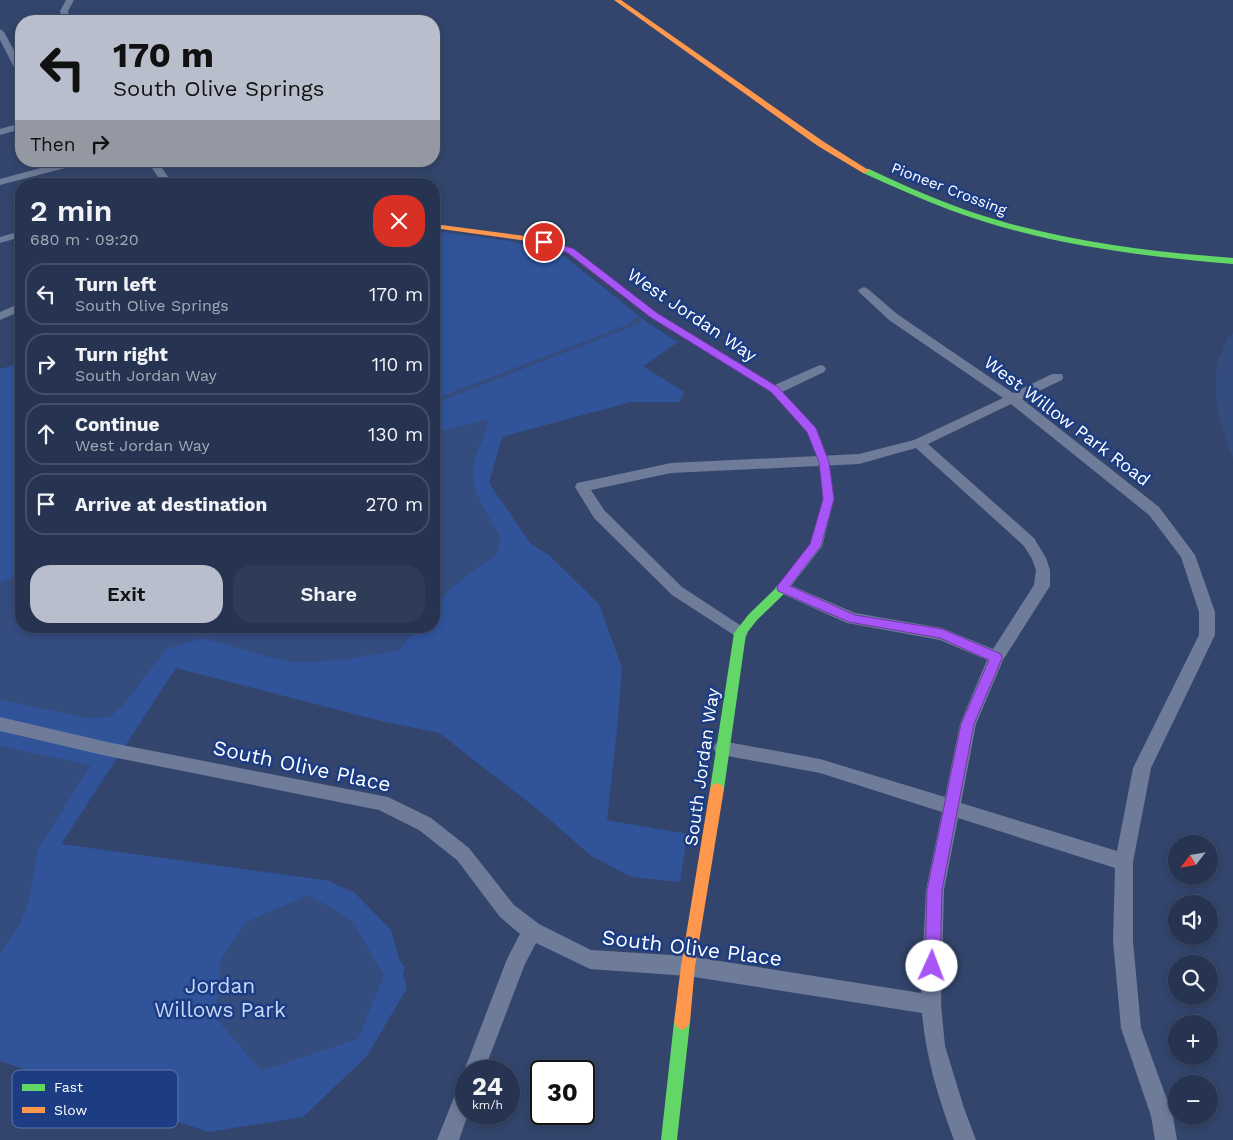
<!DOCTYPE html>
<html lang="en">
<head>
<meta charset="utf-8">
<style>
  body { margin:0; font-family:"Work Sans",sans-serif; background:#2e3c58; color:#f1f3f6; height:100vh; display:flex; flex-direction:column; font-size:19px; white-space:nowrap }
  * { box-sizing:border-box; margin:0 }
  p { font-size:16px; color:#a4aab7 }
  .icon { flex:none; width:28px; height:28px; fill:none; stroke:currentColor; stroke-width:2; stroke-linecap:round; stroke-linejoin:round }
  .map { position:relative; flex:1; overflow:hidden }
  .details { position:absolute; left:15px; top:178px; width:425px; height:455px; display:flex; flex-direction:column; background:#263451; border-radius:20px; box-shadow:0 2px 8px #0003,0 0 0 1px #424f68 }
  .details>* { flex:none }
  .hud { position:absolute; left:15px; top:15px; width:425px; height:152px; border-radius:20px; box-shadow:0 2px 8px #0003,0 0 0 1px #424f68; background:#b8becc; color:#111; overflow:hidden }
  .needle { width:32px; rotate:239deg }
  .buttons { position:absolute; left:1168px; top:835px; display:grid; gap:10px }
  .buttons a { display:grid; place-items:center; width:50px; height:50px; border-radius:50%; background:#263451; box-shadow:0 2px 8px #0003,0 0 0 1px #424f68; font-size:25px }
  .speed { position:absolute; left:455px; top:1060px; display:flex; gap:10px; font-size:25px; font-weight:700; text-align:center }
  .speed>* { display:grid; place-content:center; width:65px; height:65px; border-radius:50%; background:#263451; box-shadow:0 2px 8px #0003,0 0 0 1px #424f68; line-height:1 }
  .speed small { font-size:12px; font-weight:400 }
  .speed .limit { border:2px solid #111; border-radius:8px; background:#fff; color:#111 }
  .pin { position:absolute; display:grid; place-items:center; width:42px; height:42px; color:#fff; margin:-21px; border:2px solid #fff; border-radius:50%; box-shadow:0 1px 5px #0007 }
  .me { position:absolute; width:55px; margin:-28px; rotate:2deg; stroke-linejoin:round; filter:drop-shadow(0 0 4px #0008) }
  .turn { display:flex; align-items:center; gap:18px; height:105px; padding:0 15px; font-size:22px }
  .turn .icon { width:65px; height:65px; stroke-width:2.5 }
  .turn b { display:block; font-size:35px; line-height:42px }
  .then { display:flex; align-items:center; height:48px; padding:0 15px; background:#0003; gap:10px; font-size:19px }
  .round { display:grid; place-items:center; flex:none; width:52px; height:52px; border-radius:20px; background:#2e3c58 }
  .headline { display:flex; align-items:center; justify-content:space-between; height:85px; padding:0 15px }
  h1 { font-size:30px; font-weight:600; line-height:38px }
  .button { display:flex; gap:10px; margin-top:auto; padding:10px 15px }
  .button a { flex:1; height:58px; border-radius:20px; background:#b8becc; color:#111; font-size:20px; font-weight:600; line-height:58px; text-align:center }
  .button a+a { background:#2e3c58; color:#f1f3f6 }
  ul { padding:0; list-style:none }
  li { display:flex; align-items:center; gap:15px; height:62px; margin:0 10px 8px; padding:0 5px; border:2px solid #424f68; border-radius:20px }
  li div { flex:1 }
  li b { display:block; font-size:19px }
  li em { font-style:normal }
  .map>svg:first-child { display:block }
</style>
</head>
<body>
<div class="map">
<svg width="1233" height="1140" viewBox="0 0 1233 1140">
  <rect width="100%" height="100%" fill="#33456c"/>
  <path fill="#30539a" d="M 434,231 L 510,241 L 564,256 L 645,321 L 678,342 L 643,366 L 684,392 L 679,402 L 631,402 L 502,437 L 489,483 L 530,543 L 550,556 L 599,604 L 622,668 L 617,729 L 607,820 L 687,834 L 680,882 L 631,877 L 590,855 L 541,812 L 439,733 L 381,721 L 176,668 L 61,844 L 331,881 L 336,885 L 354,892 L 391,930 L 399,959 L 405,968 L 403,973 L 407,988 L 367,1056 L 303,1117 L 208,1132 L 0,1061 L 0,369 L 18,364 L 21,361 L 21,626 L 434,626 Z"/>
  <path fill="#354c7f" d="M 635,318 L 640,318 L 641,323 L 434,404 L 434,399 L 629,324 Z
    M 1233,333 L 1233,458 C 1219,426 1207,382 1223,349 C 1225,342 1227,336 1233,333 Z
    M 487,419 C 489,435 477,447 474,462 C 468,490 488,515 501,537 L 497,554 L 454,586 L 434,607 L 434,432 L 467,425 Z
    M 21,574 L 21,626 L 418,626 L 400,650 L 348,659 L 299,663 L 268,657 L 204,638 L 166,649 L 126,702 L 110,717 L 88,718 L 0,700 L 0,583 Z
    M 0,746 L 91,765 L 38,849 L 28,904 L 20,923 L 0,955 Z
    M 309,895 L 352,920 L 384,975 L 358,1039 L 261,1071 L 215,1017 L 221,959 L 246,922 Z"/>
  <g fill="none" stroke-linecap="round" stroke-linejoin="round">
    <path fill="#6e7c9a" fill-rule="evenodd" d="M 66,0 L 74,0 L 68,11 L 70,21 L 62,21 L 60,11 Z
      M 0,29 L 4,32 L 21,63 L 21,74 L 16,71 L 0,40 Z
      M 21,123 L 21,129 L 0,135 L 0,129 Z
      M 58,161 L 68,161 L 70,165 L 69,167 L 0,185 L 0,179 L 59,163 Z
      M 147,161 L 157,161 L 173,184 L 163,184 Z
      M 21,231 L 21,237 L 0,243 L 0,237 Z
      M 864,287 L 868,289 L 897,314 L 1013,393 L 1052,374 L 1062,374 L 1063,377 L 1062,380 L 1022,399 L 1159,507 L 1195,555 L 1215,612 L 1215,635 L 1151,768 L 1133,862 L 1133,941 L 1141,1028 L 1173,1116 L 1177,1140 L 1155,1140 L 1151,1116 L 1121,1028 L 1113,941 L 1115,868 L 958,818 L 944,890 L 941,1004 L 945,1046 L 964,1108 L 976,1140 L 954,1140 C 938,1097 926,1058 922,1013 L 688,976 L 590,969 L 536,943 L 525,964 L 484,1071 L 466,1071 L 466,1077 L 464,1071 L 507,959 L 520,934 L 500,917 L 457,860 L 419,830 L 379,810 L 107,756 L 0,731 L 0,717 L 107,742 L 388,797 L 431,818 L 469,848 L 514,905 L 539,924 L 591,950 L 688,956 L 921,993 L 926,890 L 942,812 L 820,773 L 722,755 L 716,753 L 713,748 L 716,743 L 722,741 L 820,759 L 945,797 L 960,724 L 987,660 L 940,640 L 847,623 L 778,592 L 775,588 L 778,584 L 783,582 L 855,613 L 942,628 L 993,649 L 1034,585 L 1036,570 L 1032,559 L 1024,546 L 916,448 L 859,464 L 671,473 L 591,490 L 604,510 L 682,587 L 746,629 L 748,633 L 746,637 L 740,639 L 672,595 L 594,518 L 575,487 L 577,483 L 582,482 L 671,463 L 859,454 L 914,440 L 1003,398 L 889,320 L 860,293 L 858,291 L 860,289 ZM 1011,404 L 1149,515 L 1181,557 L 1199,612 L 1199,635 L 1133,768 L 1117,851 L 961,803 L 976,724 L 1003,660 L 1050,586 L 1050,570 L 1046,558 L 1034,538 L 928,444 Z
      M 21,303 L 21,311 L 0,320 L 0,312 Z
      M 820,365 L 824,366 L 826,369 L 824,372 L 780,393 L 775,394 L 769,390 L 770,387 Z
      M 466,1081 L 466,1114 L 468,1114 L 459,1140 L 437,1140 L 459,1085 Z"/>
    <path fill="#63d668" fill-rule="evenodd" d="M 863,169 L 869,169 C 913,190 957,209 1004,222 C 1079,243 1155,252 1233,258 L 1233,264 C 1137,256 1041,244 950,210 C 921,199 892,186 863,173 Z
      M 591,264 L 657,313 L 778,388 L 817,431 L 829,462 L 834,499 L 822,546 L 787,591 L 757,620 L 746,634 L 724,789 L 722,793 L 717,795 L 712,793 L 710,789 L 734,633 L 749,614 L 779,585 L 811,545 L 824,499 L 819,462 L 807,432 L 772,392 L 651,317 L 588,269 L 587,267 Z
      M 682,1014 L 687,1017 L 690,1022 L 677,1140 L 661,1140 L 674,1022 L 677,1017 Z"/>
    <path fill="#ff974d" fill-rule="evenodd" d="M 614,0 L 621,0 L 824,142 L 870,171 L 863,173 L 818,146 Z
      M 434,224 L 547,239 L 574,249 L 595,267 L 594,269 L 588,269 L 568,253 L 542,243 L 434,228 Z
      M 717,783 L 722,785 L 724,789 L 695,966 L 690,1022 L 687,1027 L 682,1030 L 677,1027 L 674,1022 L 681,966 L 710,789 L 712,785 Z"/>
  </g>
  <path fill="#a855f7" stroke="#6d37a1" d="M 544,239 L 574,249 L 657,313 L 778,387 L 816,428 L 829,462 L 834,499 L 821,546 L 790,586 L 855,615 L 942,629 L 1001,654 L 1002,658 L 974,724 L 942,890 L 940,966 L 938,971 L 932,973 L 927,971 L 925,966 L 927,890 L 961,724 L 989,660 L 940,638 L 849,622 L 778,591 L 777,588 L 778,585 L 810,544 L 823,499 L 819,462 L 807,432 L 771,392 L 650,317 L 568,253 L 541,243 L 540,242 Z"/>
  <g text-anchor="middle" stroke-width="5" stroke-linejoin="round" paint-order="stroke">
    <g font-size="15" fill="#fff" stroke="#1c3d83">
      <text transform="translate(949 189) rotate(21)" y="5">Pioneer Crossing</text>
    </g>
    <g font-size="18" fill="#fff" stroke="#1c3d83">
      <text transform="translate(692 315) rotate(34)" y="6">West Jordan Way</text>
      <text transform="translate(1067 421) rotate(37)" y="6">West Willow Park Road</text>
      <text transform="translate(702 767) rotate(-82)" y="6">South Jordan Way</text>
    </g>
    <g font-size="21" fill="#fff" stroke="#1c3d83">
      <text transform="translate(302 766) rotate(12)" y="7">South Olive Place</text>
      <text transform="translate(692 948) rotate(7)" y="7">South Olive Place</text>
    </g>
    <g font-size="21" fill="#c7d7f7" stroke="#1c3d83">
      <text x="220" y="993">Jordan<tspan x="220" dy="24">Willows Park</tspan></text>
    </g>
  </g>
  <rect x="12" y="1070" width="166" height="58" rx="8" fill="#1c3d83" stroke="#6077a8" stroke-width="1"/>
  <rect x="22" y="1084" width="23" height="7" fill="#63d668"/>
  <rect x="22" y="1107" width="23" height="6" fill="#ff974d"/>
  <g font-size="14" fill="#fff">
    <text x="54" y="1092">Fast</text>
    <text x="54" y="1115">Slow</text>
  </g>
</svg>
<div class="buttons">
<a><svg class="needle" viewBox="-14 -14 28 28"><path d="M0-13l5 13h-10z" fill="#e53935"/><path d="M0 13l5-13h-10z" fill="#a4aab7"/></svg></a>
<a><svg class="icon" aria-label="sound" viewBox="0 0 24 24"><path d="M4 9h4l5-4v14l-5-4H4zM17 9q2 3 0 6"/></svg></a>
<a><svg class="icon" aria-label="search" viewBox="0 0 24 24"><circle cx="10" cy="10" r="6"/><path d="M15 15l6 6"/></svg></a>
<a>+</a>
<a>−</a>
</div>
<div class="speed"><div>24<small>km/h</small></div><div class="limit">30</div></div>
<div class="pin" style="left:544px;top:242px;background:#d93025"><svg class="icon" aria-label="arrive" viewBox="0 0 24 24"><path d="M6 21V4h12l-3 4 3 4H6"/></svg></div>
<svg class="me" style="left:932px;top:966px" viewBox="-20 -20 40 40"><circle r="19" fill="#fff"/><path d="M0-13L10 11 0 6-10 11z" fill="#a855f7"/></svg>
<div class="hud">
<div class="turn"><svg class="icon" aria-label="left" viewBox="0 0 24 24"><path d="M17 20v-9H6M10 6l-5 5 5 5"/></svg><div><b>170 m</b>South Olive Springs</div></div>
<div class="then">Then<svg class="icon" aria-label="right" viewBox="0 0 24 24"><path d="M7 20v-9h11M14 6l5 5-5 5"/></svg></div>
</div>
<section class="details">
<div class="headline"><div><h1>2 min</h1><p>680 m · 09:20</p></div><a class="round" style="background:#d93025;color:#fff"><svg class="icon" aria-label="close" viewBox="0 0 24 24"><path d="M6 6l12 12M18 6L6 18"/></svg></a></div>
<ul>
<li><svg class="icon" aria-label="left" viewBox="0 0 24 24"><path d="M17 20v-9H6M10 6l-5 5 5 5"/></svg><div><b>Turn left</b><p>South Olive Springs</p></div><em>170 m</em></li>
<li><svg class="icon" aria-label="right" viewBox="0 0 24 24"><path d="M7 20v-9h11M14 6l5 5-5 5"/></svg><div><b>Turn right</b><p>South Jordan Way</p></div><em>110 m</em></li>
<li><svg class="icon" aria-label="ahead" viewBox="0 0 24 24"><path d="M12 20V5M6 11l6-6 6 6"/></svg><div><b>Continue</b><p>West Jordan Way</p></div><em>130 m</em></li>
<li><svg class="icon" aria-label="arrive" viewBox="0 0 24 24"><path d="M6 21V4h12l-3 4 3 4H6"/></svg><div><b>Arrive at destination</b></div><em>270 m</em></li>
</ul>
<div class="button"><a>Exit</a><a>Share</a></div>
</section>
</div>
</body>
</html>
